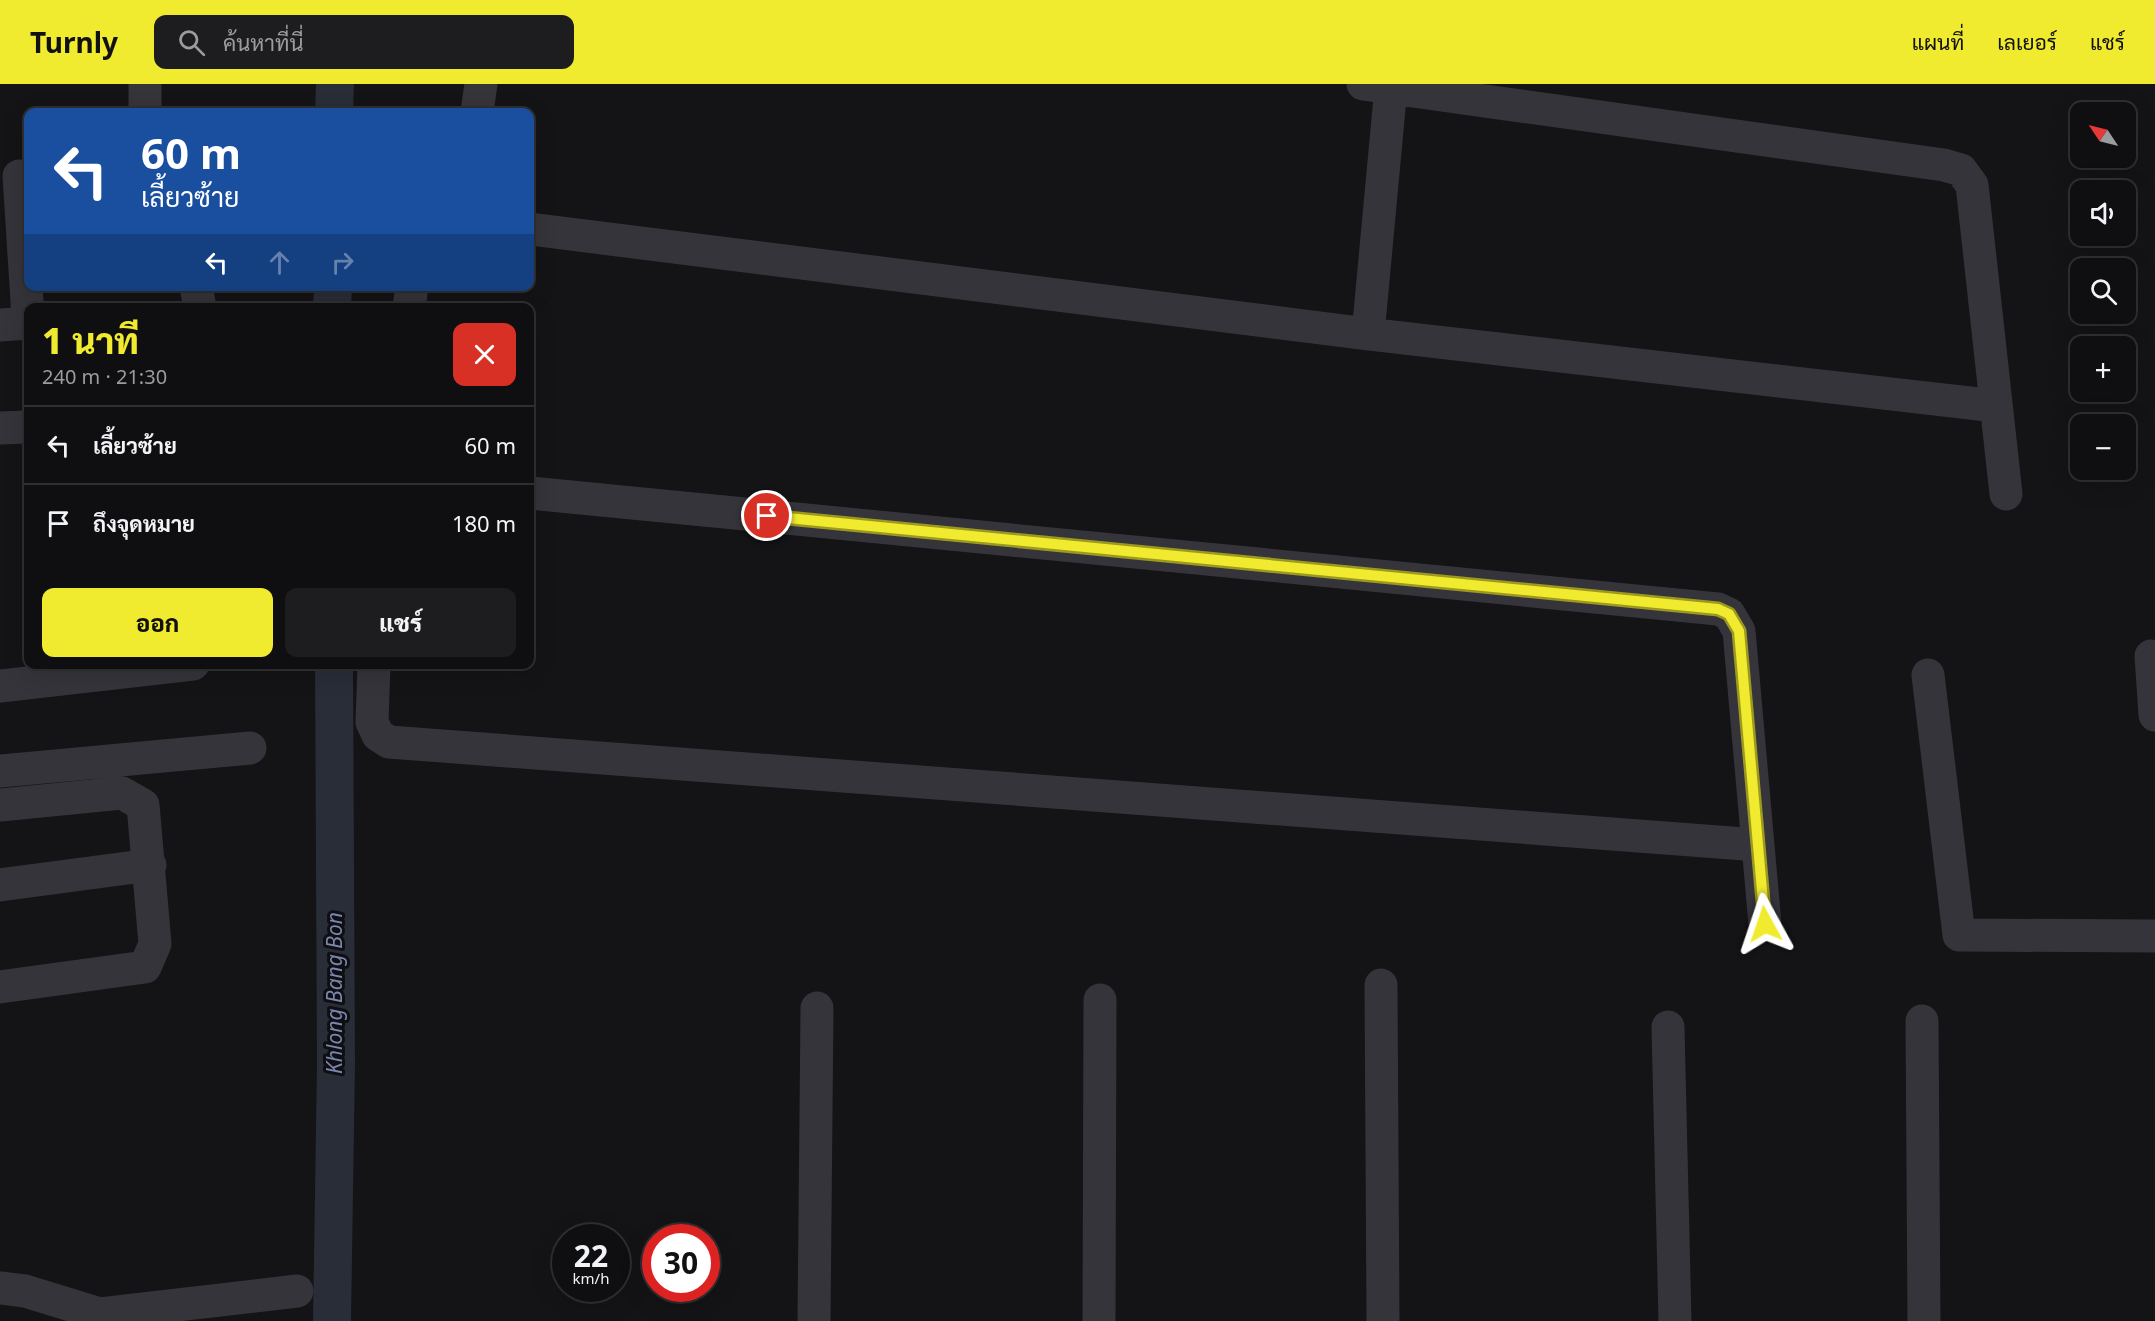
<!DOCTYPE html>
<html lang="th">
<head>
<meta charset="utf-8">
<style>
  body { margin:0; font-family:"Noto Sans",Sarabun,sans-serif; background:#1d1c1e; color:#f1f3f6; height:100vh; display:flex; flex-direction:column; font-size:22px; white-space:nowrap }
  * { box-sizing:border-box; margin:0 }
  p { font-size:20px; color:#9b9c9f }
  .icon { flex:none; width:33px; height:33px; fill:none; stroke:currentColor; stroke-width:2; stroke-linecap:round; stroke-linejoin:round }
  .map { position:relative; flex:1; overflow:hidden }
  .panel { position:absolute; left:24px; top:219px; width:510px; height:366px; display:flex; flex-direction:column; background:#0f0e10; border-radius:12px; box-shadow:0 6px 24px #0002,0 0 0 2px #2f2e30 }
  .panel>* { flex:none }
  .hud { position:absolute; left:24px; top:24px; width:510px; height:183px; border-radius:12px; box-shadow:0 6px 24px #0002,0 0 0 2px #2f2e30; background:#1a4fa0; color:#fff; overflow:hidden }
  .needle { width:39px; rotate:305deg }
  .controls { position:absolute; left:2070px; top:18px; display:grid; gap:12px }
  .controls a { display:grid; place-items:center; width:66px; height:66px; border-radius:12px; background:#0f0e10; box-shadow:0 6px 24px #0002,0 0 0 2px #2f2e30; font-size:30px }
  .speed { position:absolute; left:552px; top:1140px; display:flex; gap:12px; font-size:30px; font-weight:700; text-align:center }
  .speed>* { display:grid; place-content:center; width:78px; height:78px; border-radius:50%; background:#0f0e10; box-shadow:0 6px 24px #0002,0 0 0 2px #2f2e30; line-height:1 }
  .speed small { font-size:15px; font-weight:400 }
  .speed .limit { border:9px solid #d22; background:#fff; color:#111 }
  .pin { position:absolute; display:grid; place-items:center; width:51px; height:51px; color:#fff; margin:-26px; border:3px solid #fff; border-radius:50%; box-shadow:0 2px 6px #0007 }
  .me { position:absolute; width:66px; margin:-33px; rotate:355deg; stroke-linejoin:round; filter:drop-shadow(0 0 4px #0008) }
  .turn { display:flex; align-items:center; gap:21px; height:126px; padding:0 18px; font-size:27px }
  .turn .icon { width:78px; height:78px; stroke-width:2.5 }
  .turn b { display:block; font-size:42px; line-height:51px }
  .lanes { display:flex; align-items:center; height:57px; padding:0 18px; background:#0003; justify-content:center; gap:30px; direction:ltr }
  .lanes .off { opacity:.35 }
  .round { display:grid; place-items:center; flex:none; width:63px; height:63px; border-radius:12px; background:#1d1c1e }
  .headline { display:flex; align-items:center; justify-content:space-between; height:102px; padding:0 18px }
  h1 { font-size:36px; font-weight:800; line-height:45px; color:#f1eb2f }
  .primary-button { display:flex; gap:12px; margin-top:auto; padding:12px 18px }
  .primary-button a { flex:1; height:69px; border-radius:12px; background:#f1eb2f; color:#111; font-size:24px; font-weight:800; line-height:69px; text-align:center }
  .primary-button a+a { background:#1d1c1e; color:#f1f3f6 }
  ul { padding:0; list-style:none }
  li { display:flex; align-items:center; gap:18px; height:78px; padding:0 18px; border-top:2px solid #2f2e30 }
  li div { flex:1 }
  li b { display:block; font-size:22px }
  li em { font-style:normal }
  header { display:flex; align-items:center; gap:36px; box-sizing:border-box; height:84px; padding:0 30px; background:#f1eb2f; color:#111 }
  header strong { font-size:28px }
  nav { display:flex; gap:33px; margin-inline-start:auto; font-size:21px }
  .search { width:420px; height:54px; background:#1d1c1e; display:flex; align-items:center; gap:15px; box-sizing:border-box; padding:0 21px; border-radius:12px; color:#9b9c9f; font-size:22px }
  .map>svg:first-child { display:block }
</style>
</head>
<body>
<header>
<strong>Turnly</strong>
<div class="search"><svg class="icon" aria-label="search" viewBox="0 0 24 24"><circle cx="10" cy="10" r="6"/><path d="M15 15l6 6"/></svg>ค้นหาที่นี่</div>
<nav><a>แผนที่</a><a>เลเยอร์</a><a>แชร์</a></nav>
</header>
<div class="map">
<svg width="2155" height="1237" viewBox="0 0 2155 1237">
  <rect width="100%" height="100%" fill="#141315"/>
  <g fill="none" stroke-linecap="round" stroke-linejoin="round">
    <path stroke="#292d38" stroke-width="38" d="M 334,28 L 335,0
      M 332,224 L 333,202
      M 332,1237 L 336,980 L 334,580"/>
    <path stroke="#35343a" stroke-width="33" d="M 145,0 L 145,28
      M 1363,0 L 1944,81 L 1961,86 L 1972,101 L 2006,410
      M 477,28 L 481,0
      M 19,92 L 28,233
      M 530,145 L 1368,250 L 1996,322
      M 196,202 L 200,224
      M 409,224 L 412,202
      M 0,241 L 28,239
      M 1368,250 L 1391,3
      M 0,344 L 28,343
      M 530,409 L 1718,525 L 1729,530 L 1739,547 L 1765,840
      M 2151,572 L 2155,631
      M 374,580 L 372,638 L 378,651 L 389,658 L 1758,761
      M 1928,591 L 1959,851 L 2155,852
      M 0,602 L 193,580
      M 0,687 L 250,664
      M 0,721 L 122,709 L 143,721 L 155,860 L 145,883 L 0,903
      M 0,801 L 150,781
      M 1381,901 L 1383,1237
      M 1922,937 L 1924,1237
      M 1668,943 L 1675,1237
      M 0,1204 L 25,1207 L 100,1230 L 297,1207
      M 814,1237 L 817,924
      M 1099,1237 L 1100,916"/>
  </g>
  <g fill="none" stroke-linecap="round" stroke-linejoin="round">
    <defs>
      <path id="route" d="M 767,432 L 1718,525 L 1729,530 L 1739,547 L 1765,840"/>
    </defs>
    <use href="#route" stroke="#9d991f" stroke-width="15"/>
    <use href="#route" stroke="#f1eb2f" stroke-width="10"/>
  </g>
  <g text-anchor="middle" stroke-width="6" stroke-linejoin="round" paint-order="stroke">
    <g font-size="21" font-style="italic" fill="#7b87b1" stroke="#0f0e10">
      <text transform="translate(335 909) rotate(-90)" y="7">Khlong Bang Bon</text>
    </g>
  </g>
</svg>
<div class="controls">
<a><svg class="needle" viewBox="-14 -14 28 28"><path d="M0-13l5 13h-10z" fill="#e53935"/><path d="M0 13l5-13h-10z" fill="#9b9c9f"/></svg></a>
<a><svg class="icon" aria-label="sound" viewBox="0 0 24 24"><path d="M4 9h4l5-4v14l-5-4H4zM17 9q2 3 0 6"/></svg></a>
<a><svg class="icon" aria-label="search" viewBox="0 0 24 24"><circle cx="10" cy="10" r="6"/><path d="M15 15l6 6"/></svg></a>
<a>+</a>
<a>−</a>
</div>
<div class="speed"><div>22<small>km/h</small></div><div class="limit">30</div></div>
<div class="pin" style="left:767px;top:432px;background:#d93025"><svg class="icon" aria-label="arrive" viewBox="0 0 24 24"><path d="M6 21V4h12l-3 4 3 4H6"/></svg></div>
<svg class="me" style="left:1765px;top:840px" viewBox="-20 -20 40 40"><path d="M0-17L14 15 0 8-14 15z" fill="#f1eb2f" stroke="#fff" stroke-width="4"/></svg>
<div class="hud">
<div class="turn"><svg class="icon" aria-label="left" viewBox="0 0 24 24"><path d="M17 20v-9H6M10 6l-5 5 5 5"/></svg><div><b>60 m</b>เลี้ยวซ้าย</div></div>
<div class="lanes"><svg class="icon" aria-label="left" viewBox="0 0 24 24"><path d="M17 20v-9H6M10 6l-5 5 5 5"/></svg><svg class="icon off" aria-label="ahead" viewBox="0 0 24 24"><path d="M12 20V5M6 11l6-6 6 6"/></svg><svg class="icon off" aria-label="right" viewBox="0 0 24 24"><path d="M7 20v-9h11M14 6l5 5-5 5"/></svg></div>
</div>
<section class="panel">
<div class="headline"><div><h1>1 นาที</h1><p>240 m · 21:30</p></div><a class="round" style="background:#d93025;color:#fff"><svg class="icon" aria-label="close" viewBox="0 0 24 24"><path d="M6 6l12 12M18 6L6 18"/></svg></a></div>
<ul>
<li><svg class="icon" aria-label="left" viewBox="0 0 24 24"><path d="M17 20v-9H6M10 6l-5 5 5 5"/></svg><div><b>เลี้ยวซ้าย</b></div><em>60 m</em></li>
<li><svg class="icon" aria-label="arrive" viewBox="0 0 24 24"><path d="M6 21V4h12l-3 4 3 4H6"/></svg><div><b>ถึงจุดหมาย</b></div><em>180 m</em></li>
</ul>
<div class="primary-button"><a>ออก</a><a>แชร์</a></div>
</section>
</div>
</body>
</html>
